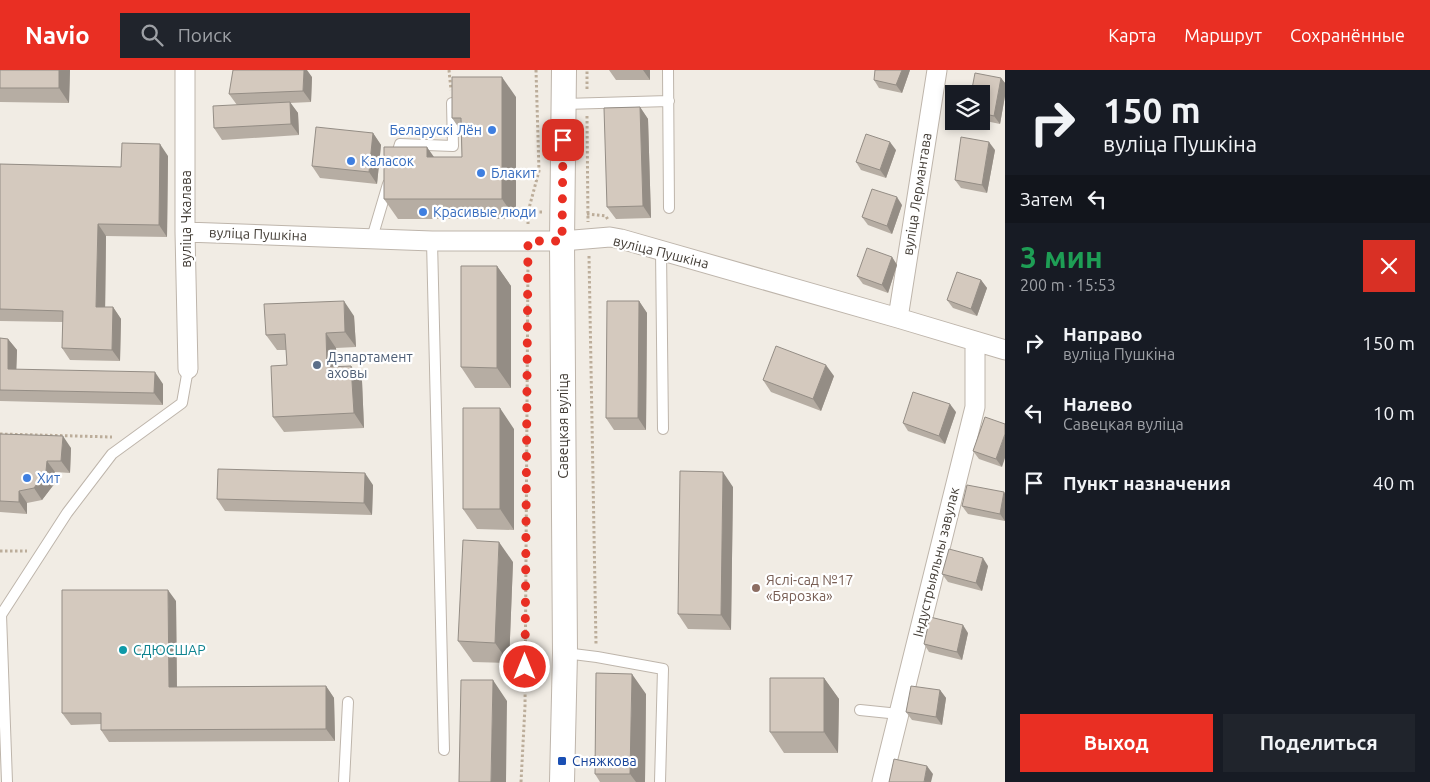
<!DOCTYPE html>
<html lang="ru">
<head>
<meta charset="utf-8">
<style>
  body { margin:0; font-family:Ubuntu,sans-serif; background:#20242c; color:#f1f3f6; height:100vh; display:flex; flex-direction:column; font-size:19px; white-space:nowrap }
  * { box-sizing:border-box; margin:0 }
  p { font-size:16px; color:#9ea1a6 }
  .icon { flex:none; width:28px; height:28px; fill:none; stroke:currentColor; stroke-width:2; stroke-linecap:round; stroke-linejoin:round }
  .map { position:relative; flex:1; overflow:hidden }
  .side { display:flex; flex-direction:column; background:#171b24; width:425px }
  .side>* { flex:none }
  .guide { background:#171b24; color:#f1f3f6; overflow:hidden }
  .fabs { position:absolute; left:945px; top:15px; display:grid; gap:10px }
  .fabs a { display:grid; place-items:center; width:45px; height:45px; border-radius:0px; background:#171b24; box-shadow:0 2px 8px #0003; font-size:25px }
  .pin { position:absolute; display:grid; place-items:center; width:42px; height:42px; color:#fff; margin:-21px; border-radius:10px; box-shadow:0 2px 8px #0006 }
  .me { position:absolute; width:55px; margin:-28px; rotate:0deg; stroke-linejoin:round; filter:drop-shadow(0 0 4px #0008) }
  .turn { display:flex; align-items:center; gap:18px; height:105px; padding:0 15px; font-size:22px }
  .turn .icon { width:65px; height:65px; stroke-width:2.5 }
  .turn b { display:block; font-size:35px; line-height:42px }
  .then { display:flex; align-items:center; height:48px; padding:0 15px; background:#0003; gap:10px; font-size:19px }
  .round { display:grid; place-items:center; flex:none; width:52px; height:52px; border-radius:0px; background:#20242c }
  .headline { display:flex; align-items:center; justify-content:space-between; height:85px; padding:0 15px }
  h1 { font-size:30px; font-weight:600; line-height:38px; color:#1e9e55 }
  .cta { display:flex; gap:10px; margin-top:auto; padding:10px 15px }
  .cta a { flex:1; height:58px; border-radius:0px; background:#e92f23; color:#fff; font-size:20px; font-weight:600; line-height:58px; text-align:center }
  .cta a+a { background:#20242c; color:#f1f3f6 }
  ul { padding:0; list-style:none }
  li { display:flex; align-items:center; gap:15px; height:70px; padding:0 15px }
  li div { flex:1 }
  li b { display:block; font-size:19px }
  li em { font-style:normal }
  header { display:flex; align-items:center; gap:30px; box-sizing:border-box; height:70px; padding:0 25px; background:#e92f23; color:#fff }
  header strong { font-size:24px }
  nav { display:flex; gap:28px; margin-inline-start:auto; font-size:18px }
  .search { width:350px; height:45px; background:#20242c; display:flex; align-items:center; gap:12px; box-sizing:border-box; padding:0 18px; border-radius:0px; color:#9ea1a6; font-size:19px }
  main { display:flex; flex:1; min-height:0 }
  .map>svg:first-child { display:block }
</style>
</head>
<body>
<header>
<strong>Navio</strong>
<div class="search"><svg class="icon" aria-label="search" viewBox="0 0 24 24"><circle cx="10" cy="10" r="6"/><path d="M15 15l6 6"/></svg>Поиск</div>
<nav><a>Карта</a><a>Маршрут</a><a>Сохранённые</a></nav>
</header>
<main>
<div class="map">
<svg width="1005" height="712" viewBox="0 0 1005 712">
  <rect width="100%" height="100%" fill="#f1ece4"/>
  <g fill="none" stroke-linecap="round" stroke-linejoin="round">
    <defs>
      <path id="service" d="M 668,0 L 669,138
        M 564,34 L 669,31
        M 395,90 L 400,74 L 453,76 L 452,33
        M 372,168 L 388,114
        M 432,171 L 444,680
        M 661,180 L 663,359
        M 565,583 L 597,587 L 663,599 L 660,712
        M 860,640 L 899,644
        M 7,712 L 1,545 L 67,443 L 112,384 L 182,333 L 188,299
        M 344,712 L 348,632"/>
      <path id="minor" d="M 185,0 L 185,162 L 188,299
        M 185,162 L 432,171 L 562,171 L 610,167 L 621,169 L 898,248 L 1005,280
        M 898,248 L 937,0
        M 882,712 L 975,337 L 975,271"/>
      <path id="tertiary" d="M 562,712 L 565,583 L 562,171 L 564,0"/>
    </defs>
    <use href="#service" stroke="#beb5ab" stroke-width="12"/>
    <use href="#minor" stroke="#beb5ab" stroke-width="21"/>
    <use href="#tertiary" stroke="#beb5ab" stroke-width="26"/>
    <path stroke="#bcad9a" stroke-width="3" stroke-dasharray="2.5 2.5" stroke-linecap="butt" d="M 449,0 L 451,20
      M 536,0 L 539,101 L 528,142 L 543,142
      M 587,19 L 587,0
      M 587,46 L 588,152
      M 587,144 L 606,146 L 608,150
      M 528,154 L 528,142
      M 589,186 L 596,574
      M 0,364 L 112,367
      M 0,481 L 27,481
      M 583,689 L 596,687
      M 521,712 L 525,636 L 528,188"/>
    <use href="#service" stroke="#fff" stroke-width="10"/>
    <use href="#minor" stroke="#fff" stroke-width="19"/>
    <use href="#tertiary" stroke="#fff" stroke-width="24"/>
  </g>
  <path fill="#b6ada3" d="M 0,0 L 70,0 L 69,33 L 0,32 Z
    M 609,0 L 650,0 L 650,10 L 616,10 Z
    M 910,0 L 902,23 L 879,18 L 874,10 Z
    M 312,7 L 311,32 L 290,33 L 298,43 L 299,65 L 222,70 L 214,58 L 237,35 L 229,24 Z
    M 1001,8 L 1005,13 L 1005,26 L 1000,54 L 981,50 L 981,24 Z
    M 516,27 L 516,149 L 398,149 L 384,129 L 434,87 L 462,87 L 461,61 L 452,48 Z
    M 640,37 L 648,49 L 651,148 L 616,149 L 607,137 Z
    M 373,63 L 381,75 L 377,114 L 320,108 L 312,96 Z
    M 896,80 L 886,108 L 861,100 L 856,92 Z
    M 995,80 L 987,123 L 961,118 L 955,110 Z
    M 168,86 L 167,167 L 106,166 L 105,237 L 113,237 L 121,249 L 120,291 L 70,290 L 62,278 L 63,252 L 0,251 L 0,94 L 121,97 Z
    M 902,135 L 892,164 L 868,155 L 862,147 Z
    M 892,187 L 897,195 L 888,223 L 863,214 L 857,206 Z
    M 497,196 L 511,216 L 511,318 L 475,318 L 461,297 Z
    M 981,210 L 987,218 L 977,246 L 953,238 L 947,230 Z
    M 639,231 L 647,243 L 646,360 L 614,360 L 606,348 Z
    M 354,246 L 356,277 L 336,278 L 337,297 L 351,296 L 362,311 L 364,358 L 284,362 L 273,347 L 287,295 L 286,280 L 277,280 L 266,265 Z
    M 0,268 L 8,269 L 17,280 L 16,300 L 163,314 L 163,335 L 0,331 Z
    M 834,306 L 821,341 L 771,322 L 763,310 Z
    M 956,342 L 945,374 L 908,361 L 903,353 Z
    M 985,347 L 1002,397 L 979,389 L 973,381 Z
    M 514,359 L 514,460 L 477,459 L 463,439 Z
    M 0,364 L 71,378 L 70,403 L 55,402 L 55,413 L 42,430 L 27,433 L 27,444 L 0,442 Z
    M 373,415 L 372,445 L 225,441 L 217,429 Z
    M 733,417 L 731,560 L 688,559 L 678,544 Z
    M 1004,422 L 1005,424 L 1005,451 L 968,444 L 962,436 Z
    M 513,492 L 509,593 L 473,592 L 458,571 Z
    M 988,496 L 982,521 L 948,512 L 942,504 Z
    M 176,531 L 177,617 L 326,616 L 334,628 L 335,671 L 109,672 L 101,660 L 101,654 L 71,655 L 62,643 Z
    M 968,563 L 962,590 L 929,582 L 924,574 Z
    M 824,608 L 839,629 L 838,683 L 784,683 L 770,662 Z
    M 940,620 L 946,628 L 942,655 L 912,650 L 906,642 Z
    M 646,624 L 645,712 L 600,712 L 595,704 Z"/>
  <path fill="#948d85" d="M 59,0 L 70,0 L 69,33 L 59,18 Z
    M 304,0 L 307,0 L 312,7 L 311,32 L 303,21 Z
    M 643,0 L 650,0 L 650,10 Z
    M 902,0 L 910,0 L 902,23 L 896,15 Z
    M 502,7 L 516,27 L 516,149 L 502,129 Z
    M 1001,8 L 1005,13 L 1005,26 L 1000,54 L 994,46 Z
    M 290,32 L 298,43 L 299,65 L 291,54 Z
    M 640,37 L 648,49 L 651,148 L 643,136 Z
    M 373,63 L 381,75 L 377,114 L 369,102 Z
    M 890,72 L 896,80 L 886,108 L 880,100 Z
    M 989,72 L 995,80 L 987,123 L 982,115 Z
    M 160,74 L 168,86 L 167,167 L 159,155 Z
    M 427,77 L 441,97 L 427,87 Z
    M 897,127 L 902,135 L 892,164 L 887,156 Z
    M 98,154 L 106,166 L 105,249 L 96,237 Z
    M 892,187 L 897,195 L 888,223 L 882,215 Z
    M 497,196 L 511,216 L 511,318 L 497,298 Z
    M 981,210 L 987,218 L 977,246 L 971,239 Z
    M 344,231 L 354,246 L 356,277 L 345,262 Z
    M 639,231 L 647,243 L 646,360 L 638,348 Z
    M 113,237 L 121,249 L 120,291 L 112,280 Z
    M 326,263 L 336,278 L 338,312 L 327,297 Z
    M 8,269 L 17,280 L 16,311 L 8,299 Z
    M 826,295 L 834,306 L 821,341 L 813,329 Z
    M 351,296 L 362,311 L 364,358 L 354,343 Z
    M 155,302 L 163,314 L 163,335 L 154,323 Z
    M 950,334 L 956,342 L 945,374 L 939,366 Z
    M 500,338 L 514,359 L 514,460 L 500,439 Z
    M 1005,364 L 1005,388 L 1002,397 L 996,389 Z
    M 63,366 L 71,378 L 70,403 L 61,391 Z
    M 47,391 L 55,402 L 55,413 L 42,430 L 34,418 Z
    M 723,402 L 733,417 L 731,560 L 721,545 Z
    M 365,403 L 373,415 L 372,445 L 364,433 Z
    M 19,421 L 27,433 L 27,444 L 19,432 Z
    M 1004,422 L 1005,424 L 1005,451 L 1000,444 Z
    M 499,472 L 513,492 L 509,593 L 495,573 Z
    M 983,488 L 988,496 L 982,521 L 976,513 Z
    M 168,520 L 176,531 L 177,629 L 169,617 Z
    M 963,555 L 968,563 L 962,590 L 957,582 Z
    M 632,604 L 646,624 L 645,712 L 636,712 L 630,704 Z
    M 824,608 L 839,629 L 838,683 L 824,662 Z
    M 493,610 L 507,631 L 506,712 L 491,712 Z
    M 326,616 L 334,628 L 335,671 L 326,659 Z
    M 940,620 L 946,628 L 942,655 L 936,647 Z
    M 927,696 L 933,704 L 931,712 L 924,712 Z"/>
  <path fill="#d4c9be" stroke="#948d85" d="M 0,0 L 59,0 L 59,18 L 0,18 Z
    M 233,0 L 304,0 L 303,21 L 229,24 Z
    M 875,0 L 902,0 L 896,15 L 874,10 Z
    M 975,3 L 1001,8 L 994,46 L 981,43 L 981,24 L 971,24 Z
    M 452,7 L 502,7 L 502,129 L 384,129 L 384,77 L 427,77 L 427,87 L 462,87 L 461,48 L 452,48 Z
    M 290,32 L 291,54 L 214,58 L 213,36 Z
    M 640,37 L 643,136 L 607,137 L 604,38 Z
    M 316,57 L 373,63 L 369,102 L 312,96 Z
    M 866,64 L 890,72 L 880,100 L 856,92 Z
    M 961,67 L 989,72 L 982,115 L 955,110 Z
    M 122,73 L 160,74 L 159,155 L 98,154 L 96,237 L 113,237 L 112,280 L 62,278 L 63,241 L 0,239 L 0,94 L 121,97 Z
    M 872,119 L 897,127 L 887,156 L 862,147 Z
    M 867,178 L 892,187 L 882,215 L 857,206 Z
    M 461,196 L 497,196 L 497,298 L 461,297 Z
    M 957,202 L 981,210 L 971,239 L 947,230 Z
    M 344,231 L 345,262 L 326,263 L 327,297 L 351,296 L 354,343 L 273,347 L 271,296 L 287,295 L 285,264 L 266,265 L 264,234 Z
    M 607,231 L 639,231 L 638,348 L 606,348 Z
    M 0,268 L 8,269 L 8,299 L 155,302 L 154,323 L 0,320 Z
    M 776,276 L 826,295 L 813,329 L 763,310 Z
    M 913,322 L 950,334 L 939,366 L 903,353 Z
    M 463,338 L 500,338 L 500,439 L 463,439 Z
    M 985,347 L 1005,354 L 1005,364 L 996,389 L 973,381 Z
    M 0,364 L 63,366 L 61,391 L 47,391 L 46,401 L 34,418 L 19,421 L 19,432 L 0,431 Z
    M 218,399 L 365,403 L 364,433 L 217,429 Z
    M 680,401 L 723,402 L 721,545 L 678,544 Z
    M 967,415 L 1004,422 L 1000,444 L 962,436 Z
    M 463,470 L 499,472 L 495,573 L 458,571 Z
    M 949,479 L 983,488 L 976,513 L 942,504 Z
    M 62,520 L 168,520 L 169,617 L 326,616 L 326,659 L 101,660 L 101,643 L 62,643 Z
    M 930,547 L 963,555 L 957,582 L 924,574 Z
    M 596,603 L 632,604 L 630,704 L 595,704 Z
    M 770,608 L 824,608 L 824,662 L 770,662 Z
    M 461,610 L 493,610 L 491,712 L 459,712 Z
    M 911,616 L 940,620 L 936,647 L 906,642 Z
    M 894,689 L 927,696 L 924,712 L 889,712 Z"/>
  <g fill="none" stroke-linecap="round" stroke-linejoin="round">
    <path stroke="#e92f23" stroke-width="9" stroke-dasharray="0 16.2" d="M 525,597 L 528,171 L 562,171 L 563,70"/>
  </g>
  <g fill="#3f7fe0" stroke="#fff" stroke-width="2">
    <circle cx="492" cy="60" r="5"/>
    <circle cx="351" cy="91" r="5"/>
    <circle cx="481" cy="103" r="5"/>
    <circle cx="423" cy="142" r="5"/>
    <circle cx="27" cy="408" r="5"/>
  </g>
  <circle fill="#5c6f8a" stroke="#fff" stroke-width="2" cx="317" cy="295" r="5"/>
  <circle fill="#8d6e63" stroke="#fff" stroke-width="2" cx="756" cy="518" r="5"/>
  <circle fill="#0f9aa8" stroke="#fff" stroke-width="2" cx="123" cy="580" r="5"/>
  <rect fill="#1a4fb4" stroke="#fff" stroke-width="2" x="557" y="686" width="10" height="10" rx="2.5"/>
  <g text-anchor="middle" stroke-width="4.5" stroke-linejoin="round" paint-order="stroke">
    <g font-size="14" fill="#366cbe" stroke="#fff" text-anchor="start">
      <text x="482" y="65" text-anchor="end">Беларускі Лён</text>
      <text x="361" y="96">Каласок</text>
      <text x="491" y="108">Блакит</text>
      <text x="433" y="147">Красивые люди</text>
      <text x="37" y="413">Хит</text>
    </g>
    <g font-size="14" fill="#423c35" stroke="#fff">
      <text transform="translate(917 124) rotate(-81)" y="5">вуліца Лермантава</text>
      <text transform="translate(186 149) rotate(-90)" y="5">вуліца Чкалава</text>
      <text transform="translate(258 164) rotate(2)" y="5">вуліца Пушкіна</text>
      <text transform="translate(661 182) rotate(14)" y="5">вуліца Пушкіна</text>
      <text transform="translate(563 356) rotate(-90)" y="5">Савецкая вуліца</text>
      <text transform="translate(936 492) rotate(-76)" y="5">Індустрыяльны завулак</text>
    </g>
    <g font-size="14" fill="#4e5e75" stroke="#fff" text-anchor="start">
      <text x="327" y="292">Дэпартамент<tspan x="327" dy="16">аховы</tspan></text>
    </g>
    <g font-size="14" fill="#785e54" stroke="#fff" text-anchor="start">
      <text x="766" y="515">Яслі-сад №17<tspan x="766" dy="16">«Бярозка»</tspan></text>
    </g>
    <g font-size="14" fill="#0d838f" stroke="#fff" text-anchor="start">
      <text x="133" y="585">СДЮСШАР</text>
    </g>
    <g font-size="14" fill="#164399" stroke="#fff" text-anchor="start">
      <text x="572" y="696">Сняжкова</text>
    </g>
  </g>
</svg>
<div class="fabs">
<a><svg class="icon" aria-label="layers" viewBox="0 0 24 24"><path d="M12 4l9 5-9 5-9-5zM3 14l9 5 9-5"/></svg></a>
</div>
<div class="pin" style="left:563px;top:70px;background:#d93025"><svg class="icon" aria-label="arrive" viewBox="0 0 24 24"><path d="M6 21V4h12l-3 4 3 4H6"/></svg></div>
<svg class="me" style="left:525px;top:597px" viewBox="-20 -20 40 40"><circle r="17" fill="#e92f23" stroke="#fff" stroke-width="3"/><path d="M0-11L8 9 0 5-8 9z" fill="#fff"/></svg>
</div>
<section class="side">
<div class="guide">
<div class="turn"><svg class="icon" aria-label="right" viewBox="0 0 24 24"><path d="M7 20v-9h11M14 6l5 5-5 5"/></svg><div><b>150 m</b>вуліца Пушкіна</div></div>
<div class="then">Затем<svg class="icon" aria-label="left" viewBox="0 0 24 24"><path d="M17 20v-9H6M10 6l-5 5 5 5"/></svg></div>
</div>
<div class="headline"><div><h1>3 мин</h1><p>200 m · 15:53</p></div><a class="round" style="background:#d93025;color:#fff"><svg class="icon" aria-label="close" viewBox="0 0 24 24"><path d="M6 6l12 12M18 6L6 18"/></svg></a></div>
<ul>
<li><svg class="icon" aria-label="right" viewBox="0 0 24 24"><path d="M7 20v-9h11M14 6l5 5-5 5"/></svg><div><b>Направо</b><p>вуліца Пушкіна</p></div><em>150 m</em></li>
<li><svg class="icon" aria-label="left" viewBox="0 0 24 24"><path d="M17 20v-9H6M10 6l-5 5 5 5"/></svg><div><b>Налево</b><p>Савецкая вуліца</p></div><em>10 m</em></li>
<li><svg class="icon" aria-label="arrive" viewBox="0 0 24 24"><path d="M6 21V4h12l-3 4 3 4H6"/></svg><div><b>Пункт назначения</b></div><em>40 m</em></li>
</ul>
<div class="cta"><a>Выход</a><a>Поделиться</a></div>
</section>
</main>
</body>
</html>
